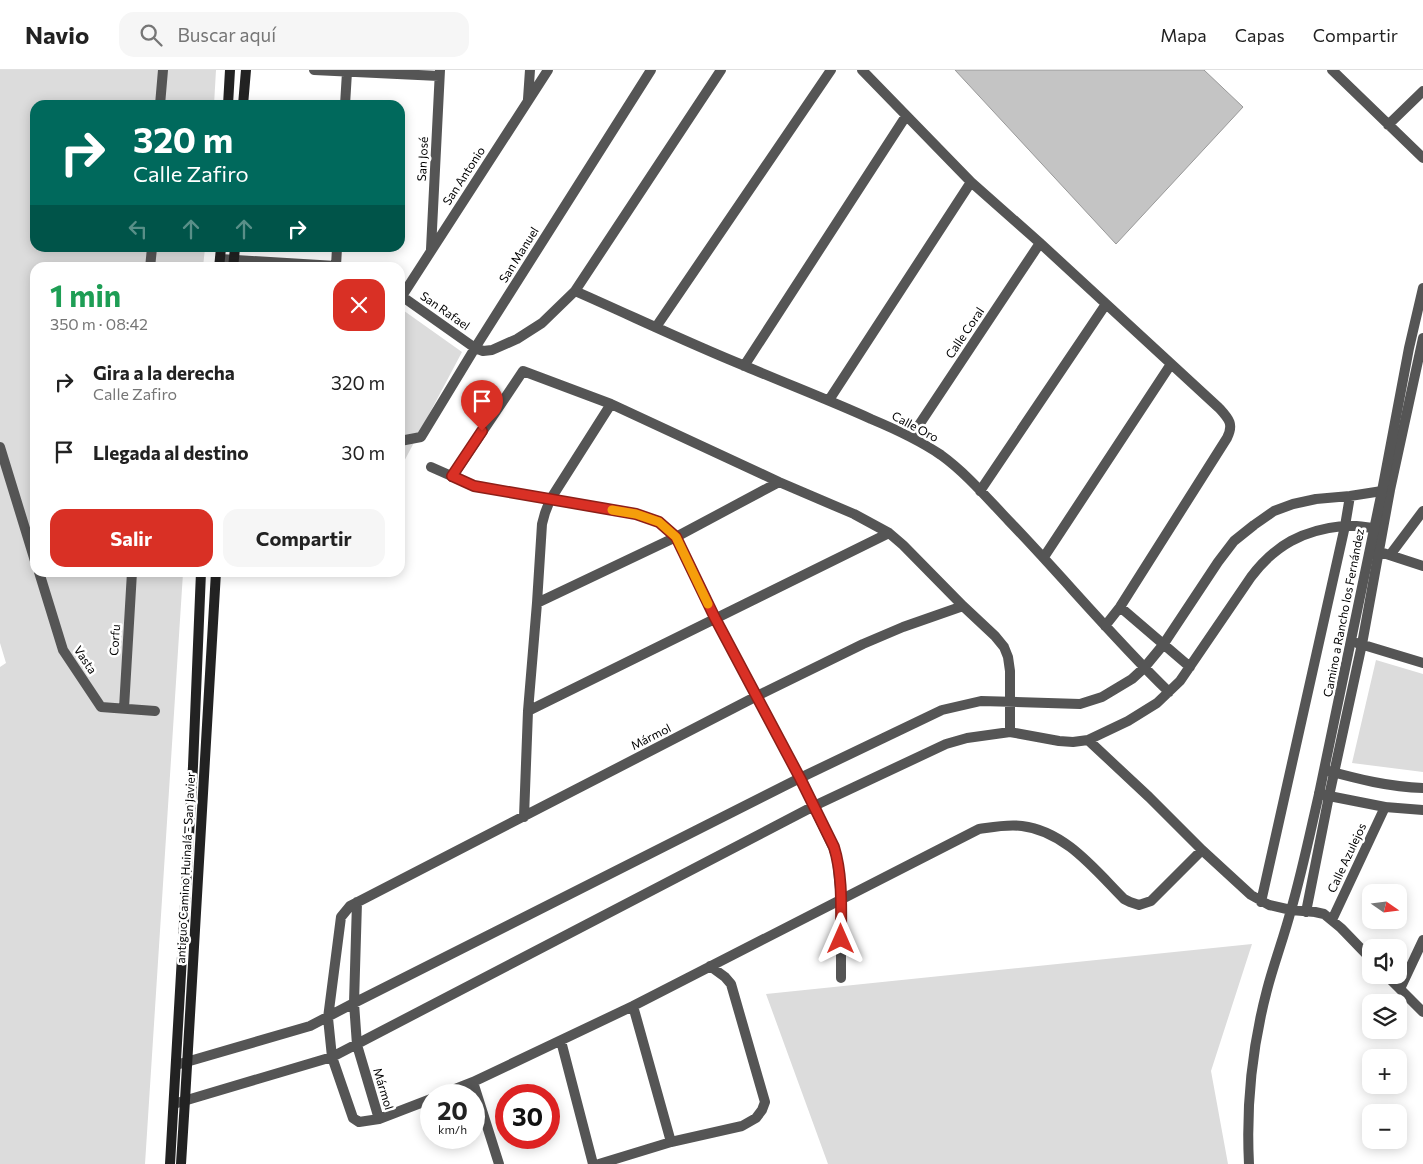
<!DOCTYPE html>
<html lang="es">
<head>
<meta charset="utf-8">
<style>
  body { margin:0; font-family:Commissioner,sans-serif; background:#f6f6f6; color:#222; height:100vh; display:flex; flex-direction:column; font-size:19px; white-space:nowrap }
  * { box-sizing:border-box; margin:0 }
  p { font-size:16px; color:#767676 }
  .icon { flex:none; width:28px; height:28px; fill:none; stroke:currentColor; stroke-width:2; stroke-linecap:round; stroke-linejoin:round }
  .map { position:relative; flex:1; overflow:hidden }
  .panel { position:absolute; left:30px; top:192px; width:375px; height:315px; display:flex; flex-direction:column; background:#fff; border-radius:15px; box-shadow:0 2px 12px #0003 }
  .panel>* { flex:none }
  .banner { position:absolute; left:30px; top:30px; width:375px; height:152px; border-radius:15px; box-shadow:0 2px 12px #0003; background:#00695c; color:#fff; overflow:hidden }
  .needle { width:32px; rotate:104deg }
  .fabs { position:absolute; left:1362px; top:814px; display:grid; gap:10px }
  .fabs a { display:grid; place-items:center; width:45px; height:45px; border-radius:10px; background:#fff; box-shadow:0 2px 12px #0003; font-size:25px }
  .speed { position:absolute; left:420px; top:1014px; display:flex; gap:10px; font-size:25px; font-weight:700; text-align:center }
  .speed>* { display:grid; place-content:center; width:65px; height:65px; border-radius:50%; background:#fff; box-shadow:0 2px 12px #0003; line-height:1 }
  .speed small { font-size:12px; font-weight:400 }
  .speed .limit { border:8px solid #d22; background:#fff; color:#111 }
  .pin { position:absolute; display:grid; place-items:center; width:42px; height:42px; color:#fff; margin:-51px -21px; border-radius:50% 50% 50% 0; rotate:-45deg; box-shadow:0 0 5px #0007 }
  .pin .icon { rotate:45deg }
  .me { position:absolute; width:55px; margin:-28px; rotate:0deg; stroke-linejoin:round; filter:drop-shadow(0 0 4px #0008) }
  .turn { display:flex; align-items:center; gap:18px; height:105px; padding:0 20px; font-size:22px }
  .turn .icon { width:65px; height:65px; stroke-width:2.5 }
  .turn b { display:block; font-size:35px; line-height:42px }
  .lanes { display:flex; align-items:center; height:48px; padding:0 20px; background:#0003; justify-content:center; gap:25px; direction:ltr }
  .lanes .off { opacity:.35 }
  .round { display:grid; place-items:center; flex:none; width:52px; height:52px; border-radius:15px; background:#f6f6f6 }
  .overview { display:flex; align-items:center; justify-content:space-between; height:85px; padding:0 20px }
  h1 { font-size:30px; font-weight:700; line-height:38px; color:#1e9e55 }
  .action { display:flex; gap:10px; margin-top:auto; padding:10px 20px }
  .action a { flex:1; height:58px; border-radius:15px; background:#d93025; color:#fff; font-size:20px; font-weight:700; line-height:58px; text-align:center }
  .action a+a { background:#f6f6f6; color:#222 }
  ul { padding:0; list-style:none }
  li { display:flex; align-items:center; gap:15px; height:70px; padding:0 20px }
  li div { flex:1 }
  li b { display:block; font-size:19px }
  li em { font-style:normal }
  header { display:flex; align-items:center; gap:30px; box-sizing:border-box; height:70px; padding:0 25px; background:#fff; border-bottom:1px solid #e0e0e0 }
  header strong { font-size:24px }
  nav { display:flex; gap:28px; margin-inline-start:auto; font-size:18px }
  .search { width:350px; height:45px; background:#f6f6f6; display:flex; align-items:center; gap:12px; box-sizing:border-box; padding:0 18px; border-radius:15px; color:#767676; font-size:19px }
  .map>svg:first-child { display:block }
</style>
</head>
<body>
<header>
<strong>Navio</strong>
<div class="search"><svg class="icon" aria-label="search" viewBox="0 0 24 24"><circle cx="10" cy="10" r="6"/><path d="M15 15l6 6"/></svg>Buscar aquí</div>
<nav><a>Mapa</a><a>Capas</a><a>Compartir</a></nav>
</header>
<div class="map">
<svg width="1423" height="1094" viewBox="0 0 1423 1094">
  <rect width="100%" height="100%" fill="#fff"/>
  <path fill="#dcdcdc" d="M 0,0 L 216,0 L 214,35 L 35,35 L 35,178 L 205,178 L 203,197 L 35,198 L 35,502 L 183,503 L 145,1094 L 0,1094 L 0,597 L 6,593 L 0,573 Z
    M 400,238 L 462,282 L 400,399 Z
    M 1376,590 L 1423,604 L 1423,702 L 1352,693 Z
    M 1252,874 L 1211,1001 L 1228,1094 L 828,1094 L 766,924 Z"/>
  <path fill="#c4c4c4" stroke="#999" d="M 955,0 L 1204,0 L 1243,37 L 1116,174 Z"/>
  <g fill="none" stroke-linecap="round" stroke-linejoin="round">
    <path stroke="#555" stroke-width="10" d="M 314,0 L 439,6
      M 862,0 L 971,112 L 1040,173 L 1219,338 C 1229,349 1234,354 1227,368 L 1120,537 L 1105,556
      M 1332,0 L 1423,88
      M 528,29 L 530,0
      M 160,35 L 163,0
      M 345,35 L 347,2
      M 1388,55 L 1423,21
      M 431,179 L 440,0
      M 220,189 L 336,196 L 347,198
      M 336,196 L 337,178
      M 150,198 L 152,178
      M 575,221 C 632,246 688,273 745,296 C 787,314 829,330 871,349 C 895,359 919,370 941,385 C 966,403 988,429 1009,451 C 1063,507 1113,568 1169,622
      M 400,225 L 475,278 L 483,281 L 492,280 L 517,269 L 542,253 L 575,221 L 721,0
      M 402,226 L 548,0
      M 656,257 L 831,0
      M 744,296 L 906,46
      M 829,330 L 971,112
      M 911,367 L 1040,173
      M 400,371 L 421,367 L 475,278 L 651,0
      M 0,377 L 35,491
      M 431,397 L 474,416 L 636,444 L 659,452 L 676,467 L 715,548 L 800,708 L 833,777 L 837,789 L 841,829 L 841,908
      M 452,407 L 523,301 L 611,334 L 779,412 L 854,444 L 889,463 L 903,475 L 963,536 L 995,566 L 1004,577 L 1008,587 L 1010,601 L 1010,662
      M 980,421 L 1106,234
      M 1374,480 L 1423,496
      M 1390,485 L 1423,441
      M 1044,487 L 1171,294
      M 39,502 L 63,580 L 101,637 L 155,641
      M 537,533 L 676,467 L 779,412
      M 1120,537 L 1190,597
      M 1357,573 L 1423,593
      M 124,638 L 132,502
      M 528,641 L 889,463
      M 1088,670 L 1149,727 L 1202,780 L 1251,825 L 1269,835 L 1291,840 L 1315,842 L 1324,844 L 1341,858 L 1371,889
      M 524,747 L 528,641 L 537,533 L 542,454 L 545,443 L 550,430 L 611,334
      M 357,832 L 354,933 L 357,975 L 379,1049
      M 1261,832 L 1345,456 L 1350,426
      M 1306,842 L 1329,726 L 1362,574 L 1390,420 L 1423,268
      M 1332,850 L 1385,737
      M 1386,905 L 1423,942
      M 1400,919 L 1423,870
      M 633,936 L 671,1072
      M 561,971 L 593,1094
      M 176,995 L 310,956 L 354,933 L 800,708 L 942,640 L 981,631 L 1080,634 L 1102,627 L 1132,609 L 1144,598 L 1163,575 L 1218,492 L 1234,471 L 1254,455 L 1274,441 L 1293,434 L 1316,429 L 1350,426 L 1382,421
      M 473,1012 L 499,1094
      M 440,1025 L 473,1012 L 633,936 L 979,759 C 993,757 1007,754 1022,756 C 1065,761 1095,800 1124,829 L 1130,832 L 1139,835 L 1151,831 L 1202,780
      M 431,1029 L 379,1049 L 359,1052 L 353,1048 L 332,987 L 328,948 L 341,847 L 350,836 L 757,626 L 863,574 L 903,557 L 963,536
      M 177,1033 L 332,987 L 814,736 L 946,674 L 967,668 L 1010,662 L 1059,671 L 1073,672 L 1088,670 L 1128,651 L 1157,633 L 1180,611 L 1251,507 C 1275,475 1303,460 1343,456 C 1353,455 1364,457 1374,458
      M 599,1094 L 671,1072 L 742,1056 L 756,1048 L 762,1040 L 765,1032 L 731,914 L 725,907 L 710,896
      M 1249,1094 C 1246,1035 1252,977 1267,920 C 1274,893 1284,867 1291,840 C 1302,802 1310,763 1319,724"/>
    <path stroke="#555" stroke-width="10" d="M 1423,218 L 1409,278 L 1382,421 L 1319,724 L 1385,737 L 1423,740
      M 1325,700 C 1358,709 1389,717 1423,718"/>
    <path stroke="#222" stroke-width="10" d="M 228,35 L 230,0
      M 243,35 L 246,0
      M 219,198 L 221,178
      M 233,198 L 235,178
      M 170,1094 L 193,696 L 201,502
      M 181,1094 L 185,1030 L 216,502"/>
  </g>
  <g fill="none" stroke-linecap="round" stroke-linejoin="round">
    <defs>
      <path id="route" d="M 482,361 L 452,406 L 474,416 L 636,444 L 659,452 L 676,467 L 715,548 L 800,708 L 834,777 C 843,806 841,839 841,869"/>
    </defs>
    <use href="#route" stroke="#8d1f18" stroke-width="12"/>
    <use href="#route" stroke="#d93025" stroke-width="9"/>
    <path stroke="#f59e0b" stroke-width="9" d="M 612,440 L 636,444 L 659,452 L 676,467 L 708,534"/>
  </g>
  <g text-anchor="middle" stroke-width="5" stroke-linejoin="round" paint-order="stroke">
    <g font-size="12" fill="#000" stroke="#fff">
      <text transform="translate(423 89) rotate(-87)" y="4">San José</text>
      <text transform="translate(464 106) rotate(-57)" y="4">San Antonio</text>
      <text transform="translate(519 185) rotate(-58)" y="4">San Manuel</text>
      <text transform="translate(445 241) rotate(35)" y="4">San Rafael</text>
      <text transform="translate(965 263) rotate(-56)" y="4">Calle Coral</text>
      <text transform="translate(915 357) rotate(28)" y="4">Calle Oro</text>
      <text transform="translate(1344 543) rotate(-79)" y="4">Camino a Rancho los Fernández</text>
      <text transform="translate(115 570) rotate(-86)" y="4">Corfu</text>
      <text transform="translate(85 590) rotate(56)" y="4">Vasta</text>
      <text transform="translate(651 667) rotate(-27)" y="4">Mármol</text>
      <text transform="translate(1347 788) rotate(-65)" y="4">Calle Azulejos</text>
      <text transform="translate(186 798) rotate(-87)" y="4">antiguo Camino Huinalá - San Javier</text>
      <text transform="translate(383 1019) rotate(73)" y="4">Mármol</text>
    </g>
  </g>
</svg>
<div class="fabs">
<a><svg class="needle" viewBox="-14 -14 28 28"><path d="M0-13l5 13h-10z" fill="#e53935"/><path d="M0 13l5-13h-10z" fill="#767676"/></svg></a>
<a><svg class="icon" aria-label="sound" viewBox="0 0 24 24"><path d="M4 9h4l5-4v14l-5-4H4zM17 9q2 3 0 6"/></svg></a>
<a><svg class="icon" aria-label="layers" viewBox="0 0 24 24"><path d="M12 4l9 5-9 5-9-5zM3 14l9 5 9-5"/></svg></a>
<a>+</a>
<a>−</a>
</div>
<div class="speed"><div>20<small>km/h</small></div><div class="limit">30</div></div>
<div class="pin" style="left:482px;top:361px;background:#d93025"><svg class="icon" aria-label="arrive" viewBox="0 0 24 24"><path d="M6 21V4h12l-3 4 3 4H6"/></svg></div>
<svg class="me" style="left:841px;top:869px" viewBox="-20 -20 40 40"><path d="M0-17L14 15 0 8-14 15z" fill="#d93025" stroke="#fff" stroke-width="4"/></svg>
<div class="banner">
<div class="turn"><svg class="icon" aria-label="right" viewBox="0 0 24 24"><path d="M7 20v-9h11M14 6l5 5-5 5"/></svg><div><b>320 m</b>Calle Zafiro</div></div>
<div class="lanes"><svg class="icon off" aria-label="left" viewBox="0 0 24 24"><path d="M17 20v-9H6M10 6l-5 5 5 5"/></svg><svg class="icon off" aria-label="ahead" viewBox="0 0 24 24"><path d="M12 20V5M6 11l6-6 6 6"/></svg><svg class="icon off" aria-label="ahead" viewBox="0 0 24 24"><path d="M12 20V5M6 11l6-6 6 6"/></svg><svg class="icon" aria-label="right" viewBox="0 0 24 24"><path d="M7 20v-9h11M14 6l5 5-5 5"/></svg></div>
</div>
<section class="panel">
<div class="overview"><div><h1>1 min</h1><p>350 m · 08:42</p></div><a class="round" style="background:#d93025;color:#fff"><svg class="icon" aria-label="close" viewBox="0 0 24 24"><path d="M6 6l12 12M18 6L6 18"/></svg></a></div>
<ul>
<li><svg class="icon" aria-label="right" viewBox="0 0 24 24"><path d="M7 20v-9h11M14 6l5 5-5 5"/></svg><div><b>Gira a la derecha</b><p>Calle Zafiro</p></div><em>320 m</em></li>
<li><svg class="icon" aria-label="arrive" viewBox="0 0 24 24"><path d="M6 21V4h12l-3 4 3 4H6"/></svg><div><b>Llegada al destino</b></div><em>30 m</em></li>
</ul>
<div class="action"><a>Salir</a><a>Compartir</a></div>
</section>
</div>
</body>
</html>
